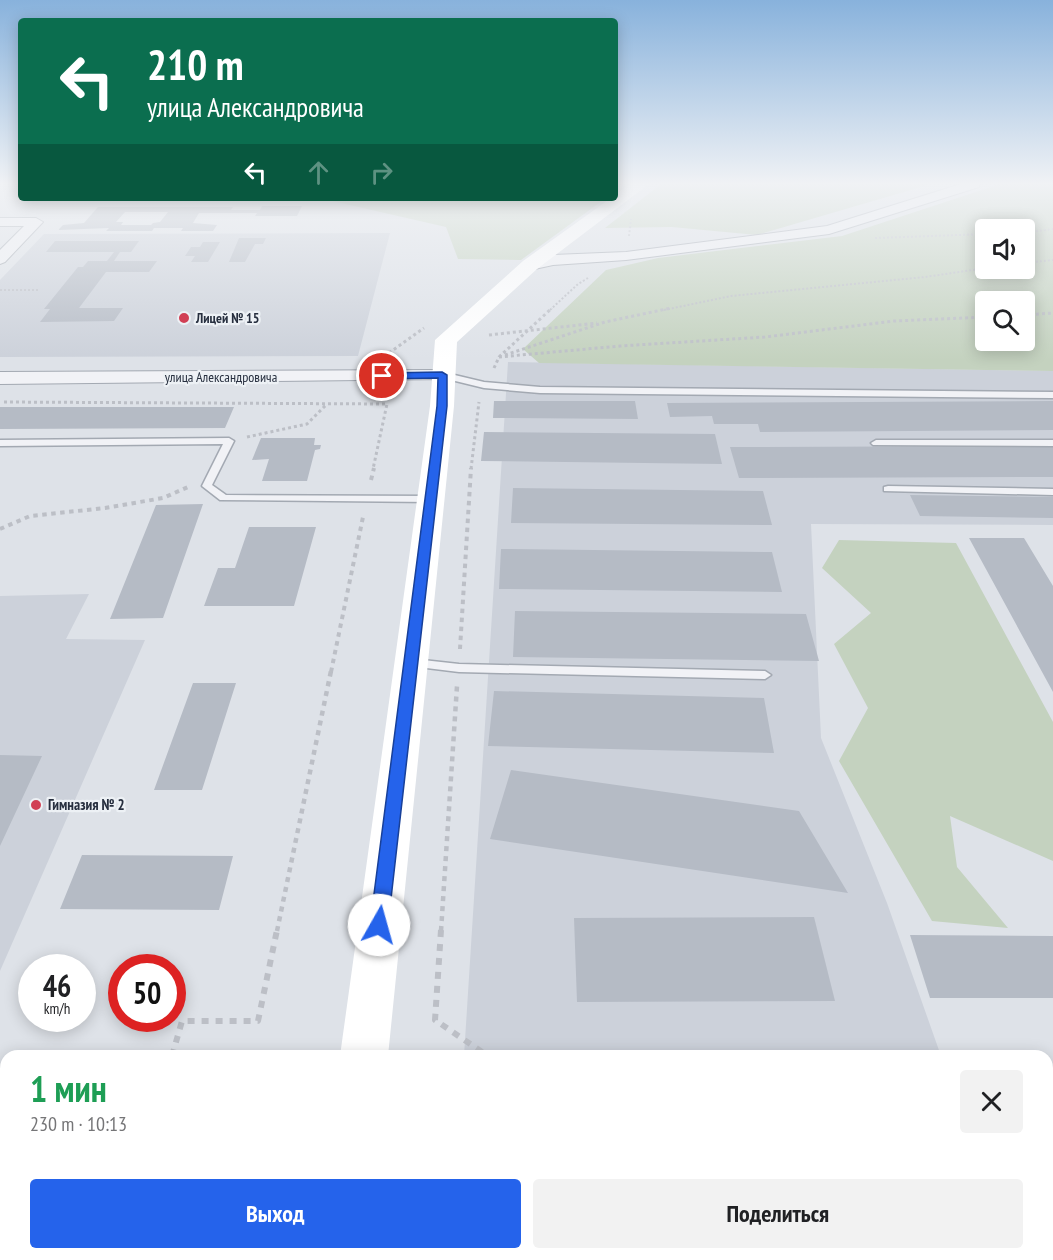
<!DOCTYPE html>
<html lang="ru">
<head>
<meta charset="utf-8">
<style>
  body { margin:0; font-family:"PT Sans Narrow",sans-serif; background:#f2f2f2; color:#202124; height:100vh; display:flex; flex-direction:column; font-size:22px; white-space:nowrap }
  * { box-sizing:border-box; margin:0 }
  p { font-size:20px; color:#757577 }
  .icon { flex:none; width:33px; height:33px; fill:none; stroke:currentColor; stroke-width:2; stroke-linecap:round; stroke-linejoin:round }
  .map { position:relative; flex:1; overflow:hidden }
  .panel { position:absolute; left:0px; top:1050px; width:1053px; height:210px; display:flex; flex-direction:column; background:#fff; border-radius:18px 18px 0 0; box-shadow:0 3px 15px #0003 }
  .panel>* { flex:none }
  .top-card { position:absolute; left:18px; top:18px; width:600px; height:183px; border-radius:6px; box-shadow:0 3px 15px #0003; background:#0b6e4f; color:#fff; overflow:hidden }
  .tools { position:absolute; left:975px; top:219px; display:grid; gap:12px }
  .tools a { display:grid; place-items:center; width:60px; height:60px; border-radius:6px; background:#fff; box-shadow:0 3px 15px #0003; font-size:30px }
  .speed { position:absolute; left:18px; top:954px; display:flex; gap:12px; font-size:30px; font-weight:700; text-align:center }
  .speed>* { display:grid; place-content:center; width:78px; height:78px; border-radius:50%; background:#fff; box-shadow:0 3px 15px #0003; line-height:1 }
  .speed small { font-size:15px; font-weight:400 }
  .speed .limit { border:9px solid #d22; background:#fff; color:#111 }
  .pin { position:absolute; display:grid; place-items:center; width:51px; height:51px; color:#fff; margin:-26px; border:3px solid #fff; border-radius:50%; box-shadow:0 2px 6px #0007 }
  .me { position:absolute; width:66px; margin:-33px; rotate:7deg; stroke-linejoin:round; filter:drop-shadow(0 0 4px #0008) }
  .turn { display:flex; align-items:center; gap:21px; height:126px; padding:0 30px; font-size:27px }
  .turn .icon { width:78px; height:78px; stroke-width:2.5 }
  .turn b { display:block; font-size:42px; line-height:51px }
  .lanes { display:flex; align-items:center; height:57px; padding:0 30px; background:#0003; justify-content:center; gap:30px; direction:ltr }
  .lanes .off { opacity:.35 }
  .round { display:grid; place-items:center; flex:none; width:63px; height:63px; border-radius:6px; background:#f2f2f2 }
  .head { display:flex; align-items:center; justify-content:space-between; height:102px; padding:0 30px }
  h1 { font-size:36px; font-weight:700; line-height:45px; color:#1e9e55 }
  .action { display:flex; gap:12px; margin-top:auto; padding:12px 30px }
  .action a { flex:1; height:69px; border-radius:6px; background:#2563eb; color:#fff; font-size:24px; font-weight:700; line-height:69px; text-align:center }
  .action a+a { background:#f2f2f2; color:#202124 }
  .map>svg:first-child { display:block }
</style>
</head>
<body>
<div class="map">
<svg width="1053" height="1260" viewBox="0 0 1053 1260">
  <rect width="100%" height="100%" fill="#dee2e8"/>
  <path fill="#ccd1da" d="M 390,233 L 358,356 L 0,357 L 0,280 L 44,234 Z
    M 508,362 L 1053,371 L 1053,525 L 811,524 L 821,738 L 887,903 L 941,1056 L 464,1056 Z
    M 89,594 L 66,639 L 145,640 L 0,971 L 0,596 Z"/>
  <path fill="#c4d2bf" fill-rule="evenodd" d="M 661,184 L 931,184 L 757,235 L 672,227 L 605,228 Z
    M 1000,184 L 1053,184 L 1053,371 L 539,363 L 523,349 L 606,270 L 658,258 L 842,236 ZM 986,230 L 1024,230 L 1024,268 L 986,268 ZM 986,302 L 1024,302 L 1024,340 L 986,340 Z
    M 319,198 L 606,198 L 521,260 L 458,259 L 446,227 Z
    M 839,540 L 956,543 L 1053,722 L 1053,861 L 950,816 L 957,867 L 1008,928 L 932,921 L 839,761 L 868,708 L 834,644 L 871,613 L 822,568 Z"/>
  <path fill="#b5bbc5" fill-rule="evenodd" d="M 262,206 L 302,206 L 297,216 L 255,216 L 257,213 L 199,213 L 193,223 L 217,225 L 213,231 L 181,231 L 183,228 L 154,228 L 152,231 L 106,231 L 109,228 L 58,230 L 63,225 L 84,223 L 98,207 L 233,207 L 231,210 L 260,210 ZM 125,212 L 168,212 L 160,222 L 153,223 L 151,225 L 121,225 L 123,222 L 116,222 Z
    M 239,238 L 266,238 L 263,244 L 255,244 L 245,262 L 229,262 Z
    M 55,241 L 139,241 L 131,252 L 120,252 L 114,261 L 157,261 L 149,272 L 106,272 L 79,308 L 123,308 L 114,321 L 40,322 L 50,309 L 44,309 L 78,267 L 83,267 L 88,261 L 107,261 L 114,252 L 46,252 Z
    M 203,242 L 220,242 L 208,262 L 191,262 L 195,256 L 185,256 L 191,247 L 200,247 Z
    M 494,401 L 635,401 L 638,419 L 493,418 Z
    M 1053,401 L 1053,430 L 760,432 L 758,424 L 714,424 L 712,416 L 670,417 L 667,403 Z
    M 0,407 L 234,407 L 225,428 L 0,429 Z
    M 484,432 L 715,434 L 722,464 L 481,461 Z
    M 261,438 L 315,438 L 314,445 L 321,445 L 320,449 L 315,450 L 307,481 L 262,481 L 269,459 L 252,460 Z
    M 1053,446 L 1053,477 L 739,478 L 730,447 Z
    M 513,488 L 763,491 L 772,525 L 511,523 Z
    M 910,495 L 1053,497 L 1053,518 L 920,516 Z
    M 203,504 L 163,618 L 110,619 L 156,505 Z
    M 249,527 L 316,527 L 294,606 L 204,606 L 218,568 L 235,568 Z
    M 969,538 L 1024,538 L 1053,586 L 1053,692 Z
    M 501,549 L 772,552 L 782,592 L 499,589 Z
    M 515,611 L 806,614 L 819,661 L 513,657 Z
    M 193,683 L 236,683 L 202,790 L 154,790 Z
    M 494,691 L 764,698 L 774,753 L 488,746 Z
    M 0,755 L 42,756 L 0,846 Z
    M 511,770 L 799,811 L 848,893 L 490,839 Z
    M 82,855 L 233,856 L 219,910 L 60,909 Z
    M 814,917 L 835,1001 L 577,1002 L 574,918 Z
    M 910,935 L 1053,936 L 1053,998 L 930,998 Z"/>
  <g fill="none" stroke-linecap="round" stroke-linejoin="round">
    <defs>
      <path id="lane" d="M 442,372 L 484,382 L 540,387 L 1053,392 L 1053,398 L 540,393 L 484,388 L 439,377 L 439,373 Z
        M 229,438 L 234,441 L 212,485 L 226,495 L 431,496 L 436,499 L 431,502 L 220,500 L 202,486 L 223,444 L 0,446 L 0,440 Z
        M 876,440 L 1053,440 L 1053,446 L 873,445 L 871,443 Z
        M 888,486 L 1053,489 L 1053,495 L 884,491 L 884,487 Z
        M 414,659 L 459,664 L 765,671 L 771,675 L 765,679 L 459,672 L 410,666 L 408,663 Z
        M 804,1254 L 824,1254 L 826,1260 L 806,1260 Z"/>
      <path id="street" d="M 961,184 L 980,184 L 979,187 L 829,234 L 626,260 L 553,265 L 530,270 L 522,265 L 525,262 L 553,255 L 626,252 L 827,226 Z
        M 0,218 L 36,218 L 43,222 L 5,262 L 0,264 L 0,250 L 24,226 L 0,226 Z
        M 442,370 L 448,371 L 451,375 L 448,379 L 0,384 L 0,372 Z
        M 1047,1147 L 1053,1147 L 1053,1185 L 1047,1185 Z
        M 0,1160 L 6,1160 L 6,1200 L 0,1200 Z"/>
    </defs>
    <use href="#lane" stroke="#a3a9b2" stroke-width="3"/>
    <use href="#street" stroke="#a3a9b2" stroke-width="2"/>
    <path stroke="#bcbfc6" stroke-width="2" stroke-dasharray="2 2" stroke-linecap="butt" d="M 1024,233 L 1053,229
      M 629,236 L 631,219
      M 875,238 L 986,234
      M 1024,263 L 1053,260
      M 0,290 L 40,290
      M 550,310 L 578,284 L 588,278
      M 664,310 L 731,296 L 925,277 L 986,268"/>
    <path stroke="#bcbfc6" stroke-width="3" stroke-dasharray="3 3" stroke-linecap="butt" d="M 1024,315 L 1053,313
      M 489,335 L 597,323
      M 389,353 L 424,328
      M 505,355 L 605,322 L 671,308
      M 499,357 L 552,308
      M 494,368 L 499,357 L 620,346 L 765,337 L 894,321 L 986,317
      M 4,402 L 387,404 L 373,469
      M 247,437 L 307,424 L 327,404
      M 471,469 L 479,402"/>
    <path stroke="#bcbfc6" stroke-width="4" stroke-dasharray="4.5 4.5" stroke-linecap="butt" d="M 371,480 L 374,468
      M 0,529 L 30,516 L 105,508 L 163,498 L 188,487
      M 460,649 L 471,468
      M 331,672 L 363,517"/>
    <path stroke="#bcbfc6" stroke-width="4.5" stroke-dasharray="5 5" stroke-linecap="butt" d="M 277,931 L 331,671
      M 441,931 L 457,686"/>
    <path stroke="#bcbfc6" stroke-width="6" stroke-dasharray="7 7" stroke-linecap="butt" d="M 441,930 L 435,1020 L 488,1056
      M 172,1056 L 182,1021 L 258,1021 L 277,930
      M 0,1070 L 6,1070
      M 508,1260 L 514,1254"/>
    <use href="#lane" fill="#f1f2f6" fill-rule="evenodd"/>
    <use href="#street" fill="#f1f2f6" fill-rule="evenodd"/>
    <path fill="#fff" fill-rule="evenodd" d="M 630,184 L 649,184 L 537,269 L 457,342 L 454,406 L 388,1056 L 340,1056 L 430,406 L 435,340 L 523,261 L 611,198 L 615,198 L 615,195 Z
      M 313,1254 L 369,1254 L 368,1260 L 312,1260 Z"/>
  </g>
  <linearGradient id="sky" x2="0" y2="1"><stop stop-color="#88b2dc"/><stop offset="0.51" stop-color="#f0f2f5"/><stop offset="1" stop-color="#f0f2f5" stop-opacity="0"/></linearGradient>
  <rect width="1053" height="360" fill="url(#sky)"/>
  <path fill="#2563eb" stroke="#184099" stroke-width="1.5" d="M 442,372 L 447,375 L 447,406 L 388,925 L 386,930 L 379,932 L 373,930 L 370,925 L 437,406 L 438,378 L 382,379 L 377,376 L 382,373 Z"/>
  <g fill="#d13f54" stroke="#edf1f5" stroke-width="2">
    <circle cx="184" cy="318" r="6"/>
    <circle cx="36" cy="805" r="6"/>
  </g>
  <g text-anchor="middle" stroke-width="4.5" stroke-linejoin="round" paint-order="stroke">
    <g font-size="14" font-weight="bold" fill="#272f3f" stroke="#edf1f5" text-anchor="start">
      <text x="196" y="323">Лицей № 15</text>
    </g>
    <g font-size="14" fill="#272f3f" stroke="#edf1f5">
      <text x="221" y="382">улица Александровича</text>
    </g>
    <g font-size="15" font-weight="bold" fill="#272f3f" stroke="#edf1f5" text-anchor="start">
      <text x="48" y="810">Гимназия № 2</text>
    </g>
  </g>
</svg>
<div class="tools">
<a><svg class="icon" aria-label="sound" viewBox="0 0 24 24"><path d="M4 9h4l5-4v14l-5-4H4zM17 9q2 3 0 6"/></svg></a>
<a><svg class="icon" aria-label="search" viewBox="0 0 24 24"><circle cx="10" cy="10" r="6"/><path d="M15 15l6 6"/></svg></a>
</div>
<div class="speed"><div>46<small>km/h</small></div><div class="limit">50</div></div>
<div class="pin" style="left:382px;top:376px;background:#d93025"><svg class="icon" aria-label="arrive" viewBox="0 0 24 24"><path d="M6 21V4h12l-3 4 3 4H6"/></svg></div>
<svg class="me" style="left:379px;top:925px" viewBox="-20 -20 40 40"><circle r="19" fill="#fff"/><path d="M0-13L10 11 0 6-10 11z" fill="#2563eb"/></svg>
<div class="top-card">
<div class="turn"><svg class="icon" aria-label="left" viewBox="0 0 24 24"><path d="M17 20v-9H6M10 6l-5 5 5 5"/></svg><div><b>210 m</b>улица Александровича</div></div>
<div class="lanes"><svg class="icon" aria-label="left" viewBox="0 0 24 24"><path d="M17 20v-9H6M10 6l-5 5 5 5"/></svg><svg class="icon off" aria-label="ahead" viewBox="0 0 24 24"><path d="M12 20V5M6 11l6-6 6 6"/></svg><svg class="icon off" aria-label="right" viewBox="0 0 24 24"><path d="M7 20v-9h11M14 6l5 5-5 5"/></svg></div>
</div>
<section class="panel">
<div class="head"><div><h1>1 мин</h1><p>230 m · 10:13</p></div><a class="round"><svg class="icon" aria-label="close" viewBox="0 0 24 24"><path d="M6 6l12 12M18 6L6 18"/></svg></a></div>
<div class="action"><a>Выход</a><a>Поделиться</a></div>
</section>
</div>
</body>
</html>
